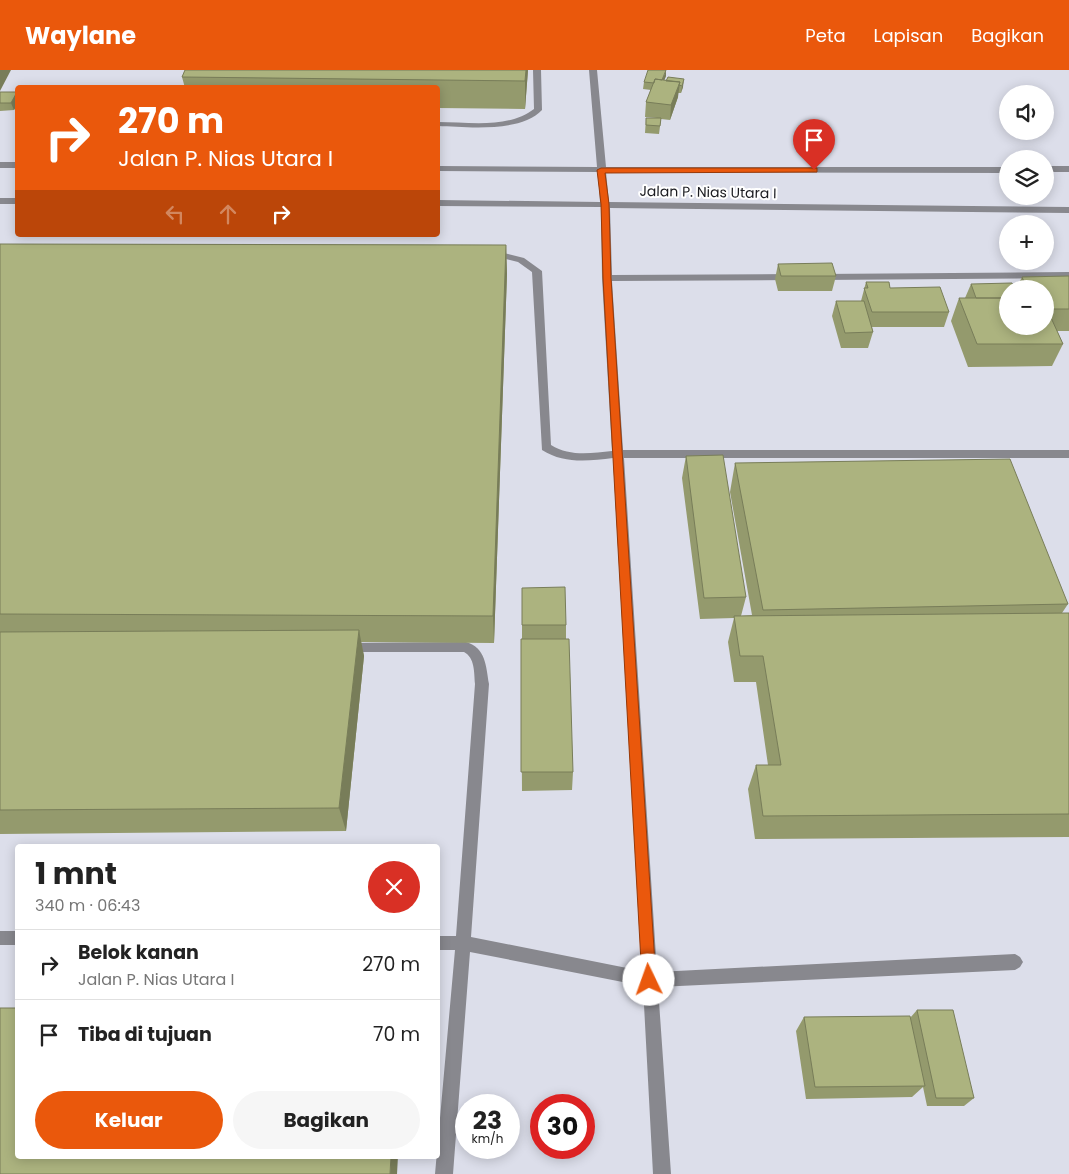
<!DOCTYPE html>
<html lang="id">
<head>
<meta charset="utf-8">
<style>
  body { margin:0; font-family:Poppins,sans-serif; background:#f6f6f6; color:#222; height:100vh; display:flex; flex-direction:column; font-size:19px; white-space:nowrap }
  * { box-sizing:border-box; margin:0 }
  p { font-size:16px; color:#767676 }
  .icon { flex:none; width:28px; height:28px; fill:none; stroke:currentColor; stroke-width:2; stroke-linecap:round; stroke-linejoin:round }
  .map { position:relative; flex:1; overflow:hidden }
  .details { position:absolute; left:15px; top:774px; width:425px; height:315px; display:flex; flex-direction:column; background:#fff; border-radius:5px; box-shadow:0 2px 12px #0003 }
  .details>* { flex:none }
  .hud { position:absolute; left:15px; top:15px; width:425px; height:152px; border-radius:5px; box-shadow:0 2px 12px #0003; background:#ea580c; color:#fff; overflow:hidden }
  .fabs { position:absolute; left:999px; top:15px; display:grid; gap:10px }
  .fabs a { display:grid; place-items:center; width:55px; height:55px; border-radius:50%; background:#fff; box-shadow:0 2px 12px #0003; font-size:25px }
  .speed { position:absolute; left:455px; top:1024px; display:flex; gap:10px; font-size:25px; font-weight:700; text-align:center }
  .speed>* { display:grid; place-content:center; width:65px; height:65px; border-radius:50%; background:#fff; box-shadow:0 2px 12px #0003; line-height:1 }
  .speed small { font-size:12px; font-weight:400 }
  .speed .limit { border:8px solid #d22; background:#fff; color:#111 }
  .pin { position:absolute; display:grid; place-items:center; width:42px; height:42px; color:#fff; margin:-51px -21px; border-radius:50% 50% 50% 0; rotate:-45deg; box-shadow:0 0 5px #0007 }
  .pin .icon { rotate:45deg }
  .me { position:absolute; width:55px; margin:-28px; rotate:357deg; stroke-linejoin:round; filter:drop-shadow(0 0 4px #0008) }
  .turn { display:flex; align-items:center; gap:18px; height:105px; padding:0 20px; font-size:22px }
  .turn .icon { width:65px; height:65px; stroke-width:2.5 }
  .turn b { display:block; font-size:35px; line-height:42px }
  .lanes { display:flex; align-items:center; height:48px; padding:0 20px; background:#0003; justify-content:center; gap:25px; direction:ltr }
  .lanes .off { opacity:.35 }
  .round { display:grid; place-items:center; flex:none; width:52px; height:52px; border-radius:26px; background:#f6f6f6 }
  .summary { display:flex; align-items:center; justify-content:space-between; height:85px; padding:0 20px }
  h1 { font-size:30px; font-weight:700; line-height:38px }
  .action { display:flex; gap:10px; margin-top:auto; padding:10px 20px }
  .action a { flex:1; height:58px; border-radius:30px; background:#ea580c; color:#fff; font-size:20px; font-weight:700; line-height:58px; text-align:center }
  .action a+a { background:#f6f6f6; color:#222 }
  ul { padding:0; list-style:none }
  li { display:flex; align-items:center; gap:15px; height:70px; padding:0 20px; border-top:1px solid #e0e0e0 }
  li div { flex:1 }
  li b { display:block; font-size:19px }
  li em { font-style:normal }
  header { display:flex; align-items:center; gap:30px; box-sizing:border-box; height:70px; padding:0 25px; background:#ea580c; color:#fff }
  header strong { font-size:24px }
  nav { display:flex; gap:28px; margin-inline-start:auto; font-size:18px }
  .map>svg:first-child { display:block }
</style>
</head>
<body>
<header>
<strong>Waylane</strong>
<nav><a>Peta</a><a>Lapisan</a><a>Bagikan</a></nav>
</header>
<div class="map">
<svg width="1069" height="1104" viewBox="0 0 1069 1104">
  <rect width="100%" height="100%" fill="#dcdeea"/>
  <g fill="none" stroke-linecap="round" stroke-linejoin="round">
    <path fill="#88888e" fill-rule="evenodd" d="M 533,0 L 541,0 L 542,40 C 520,63 468,57 438,56 L 438,52 C 469,52 508,59 534,39 Z
      M 589,0 L 597,0 L 606,97 L 1008,97 L 1008,103 L 606,102 L 609,132 L 1069,137 L 1069,143 L 610,138 L 612,205 L 792,204 L 797,207 L 792,210 L 612,211 L 623,380 L 1069,380 L 1069,388 L 624,388 L 657,902 L 1015,884 L 1020,887 L 1023,892 L 1020,897 L 1015,900 L 658,917 L 671,1104 L 653,1104 L 643,916 L 470,882 L 453,1104 L 435,1104 L 455,880 L 438,880 L 438,866 L 456,866 L 475,614 C 474,602 475,588 464,582 L 346,582 L 342,581 L 340,577 L 342,573 L 466,572 C 486,578 486,596 489,614 L 471,867 L 642,901 L 613,388 C 588,391 564,394 542,380 L 532,202 L 518,192 L 489,185 L 487,183 L 492,180 L 524,188 L 542,201 L 551,375 C 570,387 592,383 612,381 L 602,208 L 601,137 L 438,136 L 438,130 L 600,132 L 598,102 L 438,101 L 438,96 L 597,97 Z
      M 0,92 L 18,92 L 18,98 L 0,98 Z
      M 1045,96 L 1069,96 L 1069,102 L 1045,102 Z
      M 0,128 L 18,128 L 18,134 L 0,134 Z
      M 1069,202 L 1069,208 L 820,210 L 815,207 L 820,204 Z
      M 0,861 L 18,861 L 18,875 L 0,875 Z"/>
  </g>
  <path fill="#949a6d" d="M 185,0 L 528,0 L 525,39 L 438,38 L 438,18 L 185,18 L 182,7 Z
    M 666,6 L 664,10 L 666,11 L 668,7 L 683,17 L 681,23 L 678,23 L 678,27 L 670,50 L 661,49 L 659,64 L 645,63 L 646,48 L 657,48 L 645,47 L 646,32 L 651,20 L 643,19 L 644,12 Z
    M 0,22 L 18,24 L 18,33 L 14,40 L 0,41 Z
    M 0,174 L 506,175 L 507,204 L 494,573 L 361,572 L 364,586 L 346,761 L 0,764 Z
    M 778,194 L 836,206 L 832,221 L 778,221 L 775,209 Z
    M 1069,206 L 1069,261 L 1057,261 L 1063,274 L 1052,296 L 968,297 L 951,251 L 959,228 L 965,228 L 971,214 L 1008,256 L 1045,219 L 1016,219 L 1022,207 Z
    M 866,212 L 890,218 L 949,242 L 944,257 L 872,257 L 873,262 L 868,278 L 841,278 L 832,246 L 836,231 L 861,231 Z
    M 686,386 L 746,527 L 741,546 L 752,545 L 730,422 L 735,393 L 1068,534 L 1062,543 L 1069,543 L 1069,767 L 755,769 L 748,719 L 756,695 L 768,695 L 756,612 L 734,612 L 728,572 L 734,548 L 700,549 L 682,408 Z
    M 522,518 L 566,555 L 566,569 L 522,569 Z
    M 521,569 L 573,702 L 572,720 L 522,721 Z
    M 917,940 L 974,1028 L 964,1036 L 927,1036 L 923,1017 L 912,1027 L 806,1029 L 796,961 L 804,947 L 910,948 Z"/>
  <path fill="#787d59" d="M 0,0 L 11,0 L 0,21 Z
    M 526,0 L 528,0 L 525,39 L 525,11 Z
    M 666,0 L 666,6 L 660,21 L 661,14 Z
    M 684,9 L 683,17 L 681,23 L 682,16 Z
    M 680,12 L 678,27 L 670,50 L 671,35 Z
    M 17,22 L 18,24 L 18,33 L 14,40 L 11,33 Z
    M 506,175 L 507,204 L 494,573 L 493,546 Z
    M 359,560 L 364,586 L 346,761 L 339,738 Z
    M 391,1086 L 398,1086 L 397,1104 L 390,1104 Z"/>
  <path fill="#acb37f" stroke="#787d59" d="M 185,0 L 526,0 L 525,11 L 182,7 Z
    M 648,0 L 666,0 L 662,10 L 655,9 L 654,13 L 644,12 Z
    M 668,7 L 684,9 L 682,16 L 679,15 L 680,12 L 666,11 Z
    M 655,9 L 680,12 L 671,35 L 646,32 Z
    M 0,22 L 17,22 L 11,33 L 0,33 Z
    M 646,48 L 661,48 L 660,56 L 646,55 Z
    M 0,174 L 506,175 L 493,546 L 0,544 Z
    M 832,193 L 836,206 L 781,206 L 778,194 Z
    M 1069,206 L 1069,239 L 1047,239 L 1063,274 L 977,274 L 959,228 L 1008,228 L 1008,256 L 1045,256 L 1045,219 L 1027,219 L 1022,207 Z
    M 866,212 L 889,212 L 890,218 L 940,217 L 949,242 L 872,242 L 864,218 L 868,218 Z
    M 1012,213 L 1015,219 L 1008,219 L 1008,228 L 976,228 L 971,214 Z
    M 836,231 L 864,231 L 873,262 L 845,263 Z
    M 723,385 L 746,527 L 704,528 L 686,386 Z
    M 1010,389 L 1068,534 L 763,540 L 735,393 Z
    M 565,517 L 566,555 L 522,555 L 522,518 Z
    M 1069,543 L 1069,744 L 763,746 L 756,695 L 781,695 L 763,586 L 740,586 L 734,546 Z
    M 359,560 L 339,738 L 0,740 L 0,562 Z
    M 521,569 L 569,569 L 573,702 L 521,702 Z
    M 0,938 L 18,938 L 18,1086 L 391,1086 L 390,1104 L 0,1104 Z
    M 917,940 L 953,940 L 974,1028 L 936,1028 Z
    M 910,946 L 925,1016 L 815,1017 L 804,947 Z"/>
  <path fill="#ea580c" stroke="#983908" d="M 814,98 L 817,98 L 817,102 L 605,103 L 609,134 L 611,208 L 656,910 L 654,915 L 649,917 L 644,915 L 642,910 L 603,208 L 601,134 L 597,100 L 601,98 Z"/>
  <g text-anchor="middle" stroke-width="4" stroke-linejoin="round" paint-order="stroke">
    <g font-size="14" fill="#1b1c21" stroke="#fff">
      <text transform="translate(708 122) rotate(1)" y="5">Jalan P. Nias Utara I</text>
    </g>
  </g>
</svg>
<div class="fabs">
<a><svg class="icon" aria-label="sound" viewBox="0 0 24 24"><path d="M4 9h4l5-4v14l-5-4H4zM17 9q2 3 0 6"/></svg></a>
<a><svg class="icon" aria-label="layers" viewBox="0 0 24 24"><path d="M12 4l9 5-9 5-9-5zM3 14l9 5 9-5"/></svg></a>
<a>+</a>
<a>−</a>
</div>
<div class="speed"><div>23<small>km/h</small></div><div class="limit">30</div></div>
<div class="pin" style="left:814px;top:100px;background:#d93025"><svg class="icon" aria-label="arrive" viewBox="0 0 24 24"><path d="M6 21V4h12l-3 4 3 4H6"/></svg></div>
<svg class="me" style="left:649px;top:910px" viewBox="-20 -20 40 40"><circle r="19" fill="#fff"/><path d="M0-13L10 11 0 6-10 11z" fill="#ea580c"/></svg>
<div class="hud">
<div class="turn"><svg class="icon" aria-label="right" viewBox="0 0 24 24"><path d="M7 20v-9h11M14 6l5 5-5 5"/></svg><div><b>270 m</b>Jalan P. Nias Utara I</div></div>
<div class="lanes"><svg class="icon off" aria-label="left" viewBox="0 0 24 24"><path d="M17 20v-9H6M10 6l-5 5 5 5"/></svg><svg class="icon off" aria-label="ahead" viewBox="0 0 24 24"><path d="M12 20V5M6 11l6-6 6 6"/></svg><svg class="icon" aria-label="right" viewBox="0 0 24 24"><path d="M7 20v-9h11M14 6l5 5-5 5"/></svg></div>
</div>
<section class="details">
<div class="summary"><div><h1>1 mnt</h1><p>340 m · 06:43</p></div><a class="round" style="background:#d93025;color:#fff"><svg class="icon" aria-label="close" viewBox="0 0 24 24"><path d="M6 6l12 12M18 6L6 18"/></svg></a></div>
<ul>
<li><svg class="icon" aria-label="right" viewBox="0 0 24 24"><path d="M7 20v-9h11M14 6l5 5-5 5"/></svg><div><b>Belok kanan</b><p>Jalan P. Nias Utara I</p></div><em>270 m</em></li>
<li><svg class="icon" aria-label="arrive" viewBox="0 0 24 24"><path d="M6 21V4h12l-3 4 3 4H6"/></svg><div><b>Tiba di tujuan</b></div><em>70 m</em></li>
</ul>
<div class="action"><a>Keluar</a><a>Bagikan</a></div>
</section>
</div>
</body>
</html>
